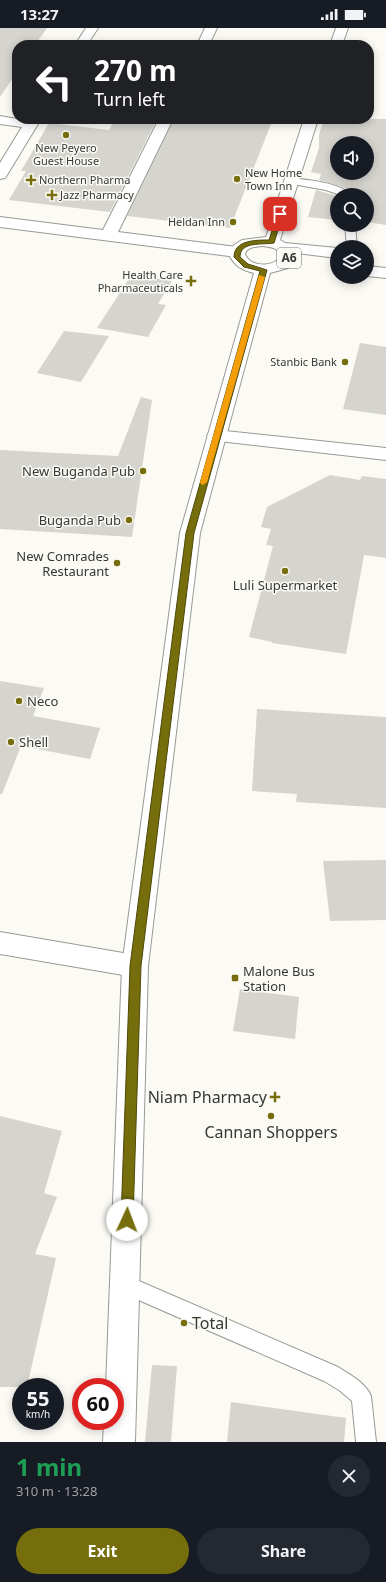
<!DOCTYPE html>
<html lang="en">
<head>
<meta charset="utf-8">
<style>
  body { margin:0; font-family:"Noto Sans",sans-serif; background:#242831; color:#f1f3f6; height:100vh; display:flex; flex-direction:column; font-size:15px; white-space:nowrap }
  * { box-sizing:border-box; margin:0 }
  p { font-size:13px; color:#9ea1a6 }
  .icon { flex:none; width:22px; height:22px; fill:none; stroke:currentColor; stroke-width:2; stroke-linecap:round; stroke-linejoin:round }
  .map { position:relative; height:1414px; overflow:hidden }
  .side { display:flex; flex-direction:column; background:#171b24; flex:1 }
  .side>* { flex:none }
  .top-card { position:absolute; left:12px; top:12px; width:362px; height:84px; border-radius:16px; box-shadow:0 2px 10px #0003; background:#202124; color:#fff; overflow:hidden }
  .controls { position:absolute; left:330px; top:108px; display:grid; gap:8px }
  .controls a { display:grid; place-items:center; width:44px; height:44px; border-radius:50%; background:#171b24; box-shadow:0 2px 10px #0003; font-size:20px }
  .speed { position:absolute; left:12px; top:1350px; display:flex; gap:8px; font-size:20px; font-weight:700; text-align:center }
  .speed>* { display:grid; place-content:center; width:52px; height:52px; border-radius:50%; background:#171b24; box-shadow:0 2px 10px #0003; line-height:1 }
  .speed small { font-size:10px; font-weight:400 }
  .speed .limit { border:6px solid #d22; background:#fff; color:#111 }
  .pin { position:absolute; display:grid; place-items:center; width:34px; height:34px; color:#fff; margin:-17px; border-radius:8px; box-shadow:0 2px 6px #0006 }
  .me { position:absolute; width:44px; margin:-22px; rotate:2deg; stroke-linejoin:round; filter:drop-shadow(0 0 3px #0008) }
  .turn { display:flex; align-items:center; gap:14px; height:84px; padding:0 16px; font-size:18px }
  .turn .icon { width:52px; height:52px; stroke-width:2.5 }
  .turn b { display:block; font-size:28px; line-height:34px }
  .round { display:grid; place-items:center; flex:none; width:42px; height:42px; border-radius:21px; background:#242831 }
  .summary { display:flex; align-items:center; justify-content:space-between; height:68px; padding:0 16px }
  h1 { font-size:24px; font-weight:700; line-height:30px; color:#1e9e55 }
  .cta { display:flex; gap:8px; margin-top:auto; padding:8px 16px }
  .cta a { flex:1; height:46px; border-radius:24px; background:#766e0d; color:#fff; font-size:16px; font-weight:700; line-height:46px; text-align:center }
  .cta a+a { background:#242831; color:#f1f3f6 }
  .status { display:flex; justify-content:space-between; align-items:center; height:28px; padding:0 20px; background:#171b24; direction:ltr }
  .status svg { height:11px; fill:currentColor }
  .map>svg:first-child { display:block }
</style>
</head>
<body>
<div class="status"><b>13:27</b><svg viewBox="0 0 49 12"><path d="M0 12V9h3v3zM5 12V6h3v6zM10 12V3h3v9zM15 12V0h3v12zM26 1h20v11H26zM47 4h2v5h-2z"/></svg></div>
<div class="map">
<svg width="386" height="1414" viewBox="0 0 386 1414">
  <rect width="100%" height="100%" fill="#fbfaf5"/>
  <path fill="#d5d4cf" fill-rule="evenodd" d="M 0,0 L 47,0 L 35,17 L 17,17 L 17,44 L 0,69 Z
    M 115,91 L 157,91 L 110,184 L 9,172 L 26,143 L 21,143 L 49,95 L 109,102 Z
    M 174,91 L 273,91 L 230,200 L 127,188 Z
    M 324,91 L 386,91 L 386,197 L 367,194 L 367,167 L 352,167 L 347,161 L 340,158 L 319,152 L 321,146 L 311,144 L 319,120 L 319,107 ZM 337,115 L 367,115 L 367,145 L 337,145 Z
    M 316,162 L 337,168 L 337,192 L 308,189 Z
    M 132,246 L 172,253 L 158,276 L 166,277 L 148,309 L 97,300 Z
    M 64,303 L 109,308 L 81,354 L 37,345 Z
    M 360,315 L 386,319 L 386,387 L 343,381 Z
    M 141,369 L 152,372 L 132,509 L 0,501 L 0,422 L 118,428 Z
    M 330,447 L 360,452 L 362,448 L 386,451 L 386,530 L 364,527 L 346,626 L 272,615 L 272,614 L 249,609 L 273,518 L 266,517 L 271,501 L 261,499 L 267,479 Z
    M 0,653 L 44,660 L 33,688 L 100,700 L 90,731 L 21,718 L 2,766 L 0,766 Z
    M 257,681 L 386,689 L 386,780 L 296,774 L 297,766 L 252,763 Z
    M 386,832 L 386,892 L 330,893 L 323,833 Z
    M 240,961 L 299,969 L 295,1011 L 233,1003 Z
    M 0,1088 L 62,1103 L 44,1165 L 57,1169 L 35,1226 L 56,1230 L 27,1359 L 0,1359 Z
    M 152,1337 L 177,1338 L 171,1414 L 145,1414 Z
    M 231,1374 L 346,1390 L 344,1414 L 227,1414 Z"/>
  <g fill="none" stroke-linecap="round" stroke-linejoin="round">
    <defs>
      <path id="service" d="M 290,150 C 306,152 340,154 351,167 L 340,167 L 326,162 L 287,155 L 285,153 Z
        M 345,197 L 355,197 L 357,219 L 347,219 Z
        M 125,1247 L 338,1339 C 350,1347 365,1354 371,1368 L 376,1414 L 356,1414 L 352,1373 L 339,1362 L 324,1353 L 118,1263 L 116,1256 L 118,1249 Z"/>
      <path id="minor" d="M 86,0 L 98,0 L 87,17 L 75,17 Z
        M 205,0 L 217,0 L 209,17 L 197,17 Z
        M 0,88 L 17,91 L 41,91 L 7,147 L 5,150 L 0,151 L 0,135 L 22,99 L 0,96 Z
        M 159,91 L 173,91 L 118,204 L 237,219 L 243,221 L 245,224 L 243,227 L 237,229 L 0,199 L 0,189 L 103,202 Z
        M 285,215 L 337,220 L 337,230 L 280,223 L 277,220 L 280,217 Z
        M 367,238 L 386,240 L 386,250 L 367,248 Z
        M 216,402 L 386,420 L 386,432 L 210,412 L 207,408 L 210,404 Z"/>
      <path id="tertiary" d="M 0,904 L 135,927 L 144,930 L 148,938 L 144,946 L 135,949 L 0,926 Z"/>
      <path id="primary" d="M 336,0 L 348,0 L 342,17 L 330,17 Z
        M 304,91 L 318,91 L 280,212 L 292,219 L 296,228 L 288,240 L 270,245 L 200,505 L 148,938 L 135,1414 L 103,1414 L 104,1393 L 115,1393 L 115,1359 L 106,1359 L 122,938 L 180,505 L 254,245 C 242,242 234,238 229,226 L 234,217 L 242,212 L 266,209 ZM 262,218 C 271,219 282,220 279,231 C 270,239 250,239 245,226 C 247,219 255,219 262,218 Z"/>
    </defs>
    <use href="#service" stroke="#999994" stroke-width="2"/>
    <use href="#minor" stroke="#999994" stroke-width="2"/>
    <use href="#tertiary" stroke="#999994" stroke-width="2"/>
    <use href="#primary" stroke="#999994" stroke-width="2"/>
    <use href="#service" fill="#fff" fill-rule="evenodd"/>
    <use href="#minor" fill="#fff" fill-rule="evenodd"/>
    <use href="#tertiary" fill="#fff" fill-rule="evenodd"/>
    <use href="#primary" fill="#fff" fill-rule="evenodd"/>
  </g>
  <path fill="#766e0d" stroke="#4d4808" d="M 278,185 L 283,186 L 274,215 C 263,217 240,213 240,229 L 248,236 L 267,242 L 194,505 L 141,938 L 133,1192 L 131,1196 L 127,1198 L 123,1196 L 121,1192 L 130,938 L 186,505 L 260,243 L 244,239 L 234,229 C 234,212 256,212 269,212 Z"/>
  <path fill="#f59e0b" d="M 259,247 L 265,249 L 207,454 L 203,457 L 201,456 L 200,454 Z"/>
  <g fill="#766e0d" stroke="#fbfaf5" stroke-width="1.5">
    <circle cx="66" cy="107" r="4"/>
    <circle cx="237" cy="151" r="4"/>
    <path d="M29 146h4v4h4v4h-4v4h-4v-4h-4v-4h4z"/>
    <path d="M50 161h4v4h4v4h-4v4h-4v-4h-4v-4h4z"/>
    <circle cx="233" cy="194" r="4"/>
    <path d="M189 247h4v4h4v4h-4v4h-4v-4h-4v-4h4z"/>
    <circle cx="345" cy="334" r="4"/>
    <circle cx="143" cy="443" r="4"/>
    <circle cx="129" cy="492" r="4"/>
    <circle cx="117" cy="535" r="4"/>
    <circle cx="285" cy="543" r="4"/>
    <circle cx="19" cy="673" r="4"/>
    <circle cx="11" cy="714" r="4"/>
    <rect x="231" y="946" width="8" height="8" rx="2"/>
    <path d="M273 1063h4v4h4v4h-4v4h-4v-4h-4v-4h4z"/>
    <circle cx="271" cy="1088" r="4"/>
    <circle cx="184" cy="1295" r="4"/>
  </g>
  <g text-anchor="middle" stroke-width="3" stroke-linejoin="round" paint-order="stroke">
    <g font-size="11" fill="#373734" stroke="#fbfaf5" text-anchor="start">
      <text x="66" y="124" text-anchor="middle">New Peyero<tspan x="66" dy="13">Guest House</tspan></text>
      <text x="245" y="149">New Home<tspan x="245" dy="13">Town Inn</tspan></text>
      <text x="39" y="156">Northern Pharma</text>
      <text x="60" y="171">Jazz Pharmacy</text>
      <text x="225" y="198" text-anchor="end">Heldan Inn</text>
      <text x="183" y="251" text-anchor="end">Health Care<tspan x="183" dy="13">Pharmaceuticals</tspan></text>
      <text x="337" y="338" text-anchor="end">Stanbic Bank</text>
    </g>
    <rect fill="#fbfaf5" stroke="#72726e" stroke-width="1" x="277" y="220" width="24" height="20" rx="3"/>
    <g font-size="12" font-weight="bold" fill="#373734">
      <text x="289" y="234">A6</text>
    </g>
    <g font-size="13" fill="#373734" stroke="#fbfaf5" text-anchor="end">
      <text x="135" y="448">New Buganda Pub</text>
      <text x="121" y="497">Buganda Pub</text>
      <text x="109" y="533">New Comrades<tspan x="109" dy="15">Restaurant</tspan></text>
      <text x="285" y="562" text-anchor="middle">Luli Supermarket</text>
      <text x="27" y="678" text-anchor="start">Neco</text>
      <text x="19" y="719" text-anchor="start">Shell</text>
      <text x="243" y="948" text-anchor="start">Malone Bus<tspan x="243" dy="15">Station</tspan></text>
    </g>
    <g font-size="16" fill="#373734" stroke="#fbfaf5" text-anchor="end">
      <text x="267" y="1075">Niam Pharmacy</text>
      <text x="271" y="1110" text-anchor="middle">Cannan Shoppers</text>
      <text x="192" y="1301" text-anchor="start">Total</text>
    </g>
  </g>
</svg>
<div class="controls">
<a><svg class="icon" aria-label="sound" viewBox="0 0 24 24"><path d="M4 9h4l5-4v14l-5-4H4zM17 9q2 3 0 6"/></svg></a>
<a><svg class="icon" aria-label="search" viewBox="0 0 24 24"><circle cx="10" cy="10" r="6"/><path d="M15 15l6 6"/></svg></a>
<a><svg class="icon" aria-label="layers" viewBox="0 0 24 24"><path d="M12 4l9 5-9 5-9-5zM3 14l9 5 9-5"/></svg></a>
</div>
<div class="speed"><div>55<small>km/h</small></div><div class="limit">60</div></div>
<div class="pin" style="left:280px;top:186px;background:#d93025"><svg class="icon" aria-label="arrive" viewBox="0 0 24 24"><path d="M6 21V4h12l-3 4 3 4H6"/></svg></div>
<svg class="me" style="left:127px;top:1192px" viewBox="-20 -20 40 40"><circle r="19" fill="#fff"/><path d="M0-13L10 11 0 6-10 11z" fill="#766e0d"/></svg>
<div class="top-card">
<div class="turn"><svg class="icon" aria-label="left" viewBox="0 0 24 24"><path d="M17 20v-9H6M10 6l-5 5 5 5"/></svg><div><b>270 m</b>Turn left</div></div>
</div>
</div>
<section class="side">
<div class="summary"><div><h1>1 min</h1><p>310 m · 13:28</p></div><a class="round"><svg class="icon" aria-label="close" viewBox="0 0 24 24"><path d="M6 6l12 12M18 6L6 18"/></svg></a></div>
<div class="cta"><a>Exit</a><a>Share</a></div>
</section>
</body>
</html>
